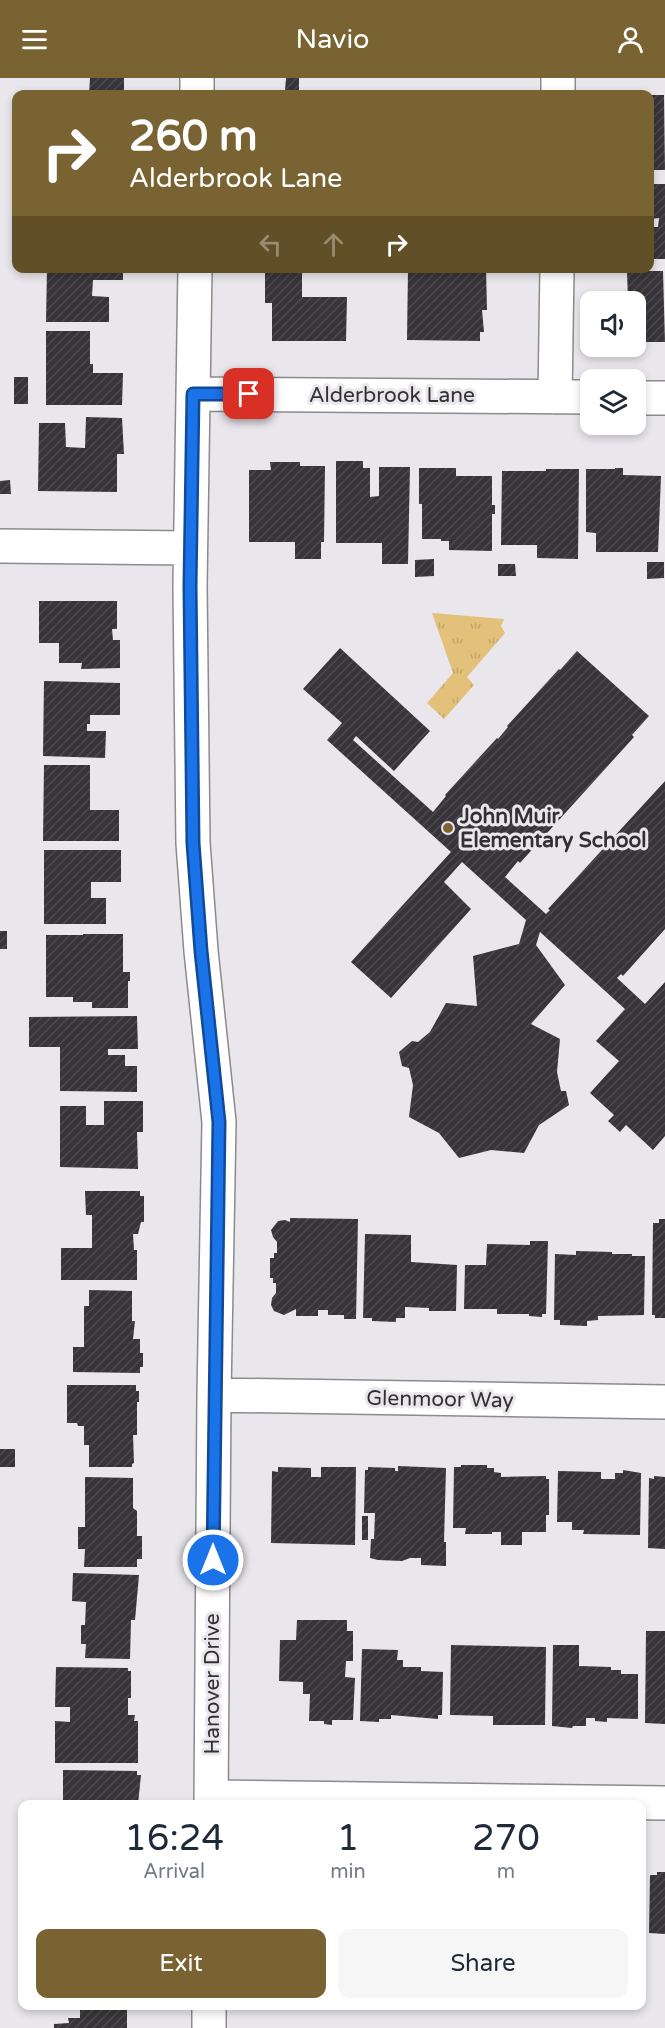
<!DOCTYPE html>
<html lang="en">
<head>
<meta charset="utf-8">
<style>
  body { margin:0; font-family:"Varela Round",sans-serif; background:#f6f6f7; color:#1f2937; height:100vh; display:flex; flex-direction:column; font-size:22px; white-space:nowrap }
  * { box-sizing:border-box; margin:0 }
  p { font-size:20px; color:#747a83 }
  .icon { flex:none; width:33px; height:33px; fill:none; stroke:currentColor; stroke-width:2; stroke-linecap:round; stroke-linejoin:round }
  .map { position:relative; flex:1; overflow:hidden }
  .details { position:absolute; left:18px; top:1722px; width:628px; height:210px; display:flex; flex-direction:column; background:#fff; border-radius:12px; box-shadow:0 3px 9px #0003 }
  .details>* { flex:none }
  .guide { position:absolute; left:12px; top:12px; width:642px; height:183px; border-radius:12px; box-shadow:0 3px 9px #0003; background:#7a6333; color:#fff; overflow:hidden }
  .fabs { position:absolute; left:580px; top:213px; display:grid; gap:12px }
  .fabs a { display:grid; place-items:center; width:66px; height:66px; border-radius:12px; background:#fff; box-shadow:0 3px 9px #0003; font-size:30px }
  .pin { position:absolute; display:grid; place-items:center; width:51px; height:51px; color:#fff; margin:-26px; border-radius:12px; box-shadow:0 3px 9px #0006 }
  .me { position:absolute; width:66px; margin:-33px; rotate:0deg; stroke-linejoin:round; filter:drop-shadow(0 0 4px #0008) }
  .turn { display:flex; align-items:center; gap:21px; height:126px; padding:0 18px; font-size:27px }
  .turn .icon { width:78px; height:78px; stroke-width:2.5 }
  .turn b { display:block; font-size:42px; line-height:51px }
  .lanes { display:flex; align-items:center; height:57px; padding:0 18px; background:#0003; justify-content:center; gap:30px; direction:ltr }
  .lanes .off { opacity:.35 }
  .eta { display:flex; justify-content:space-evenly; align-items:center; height:102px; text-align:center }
  .eta b { font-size:36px; font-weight:600; line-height:42px }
  .primary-button { display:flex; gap:12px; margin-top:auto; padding:12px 18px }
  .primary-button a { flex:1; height:69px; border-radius:12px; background:#7a6333; color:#fff; font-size:24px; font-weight:600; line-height:69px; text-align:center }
  .primary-button a+a { background:#f6f6f7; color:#1f2937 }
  header { display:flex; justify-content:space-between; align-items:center; height:78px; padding:0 18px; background:#7a6333; color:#fff; font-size:27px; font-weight:600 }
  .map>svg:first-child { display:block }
</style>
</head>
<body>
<header><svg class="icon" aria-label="menu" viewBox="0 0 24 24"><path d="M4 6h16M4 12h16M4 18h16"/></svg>Navio<svg class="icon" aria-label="person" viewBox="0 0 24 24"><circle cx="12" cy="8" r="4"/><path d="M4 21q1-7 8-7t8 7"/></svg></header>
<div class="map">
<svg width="665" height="1950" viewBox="0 0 665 1950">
  <defs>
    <pattern id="park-tufts" width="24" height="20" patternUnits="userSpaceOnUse" patternTransform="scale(1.5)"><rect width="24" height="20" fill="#e4c17a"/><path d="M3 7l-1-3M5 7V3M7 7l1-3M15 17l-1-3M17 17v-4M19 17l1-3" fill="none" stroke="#c4a66a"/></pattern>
    <pattern id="building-hatch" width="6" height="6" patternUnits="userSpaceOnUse" patternTransform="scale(1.5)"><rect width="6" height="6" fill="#373539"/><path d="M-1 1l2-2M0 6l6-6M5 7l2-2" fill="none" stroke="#4c4a4e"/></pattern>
  </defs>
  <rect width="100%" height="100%" fill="#e9e6ec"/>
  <path fill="url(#park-tufts)" d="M 432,535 L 504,541 L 501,548 L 505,555 L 467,599 L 474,607 L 444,641 L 427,625 L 453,595 Z"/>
  <path fill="url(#building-hatch)" d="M 90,0 L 124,0 L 124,16 L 89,16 Z
    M 286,0 L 299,0 L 299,14 L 302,14 L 302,16 L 266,16 L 266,13 L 285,13 Z
    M 650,17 L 664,17 L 665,92 L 650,92 Z
    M 650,106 L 665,106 L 665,181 L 650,181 L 650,149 L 658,149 L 659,140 L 650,141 Z
    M 47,190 L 123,190 L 123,202 L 93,202 L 92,218 L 109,219 L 109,244 L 46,244 Z
    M 265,190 L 302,190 L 302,219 L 347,219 L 346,263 L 272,263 L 272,225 L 265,225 Z
    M 408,190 L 486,190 L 487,232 L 482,232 L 484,254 L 480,254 L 480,263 L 407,262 Z
    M 627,193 L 663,193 L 665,264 L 636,264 L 636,224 L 628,224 Z
    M 46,253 L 90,253 L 90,286 L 93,286 L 93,295 L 123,295 L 122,327 L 46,327 Z
    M 14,299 L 28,299 L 28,326 L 14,326 Z
    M 86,339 L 122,340 L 124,376 L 117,376 L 117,414 L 38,413 L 39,345 L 65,345 L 66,369 L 85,370 Z
    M 336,383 L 363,383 L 363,390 L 370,390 L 370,419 L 379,418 L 379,389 L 410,389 L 408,486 L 382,486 L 382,465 L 336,465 Z
    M 270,384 L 300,384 L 300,388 L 325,388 L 324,464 L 321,464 L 321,481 L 295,481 L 295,464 L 249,464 L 249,392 L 271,392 Z
    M 419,390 L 456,390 L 456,398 L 492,398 L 492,427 L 495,427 L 495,436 L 492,436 L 492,473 L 449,472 L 449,463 L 441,463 L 441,461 L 422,461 L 422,426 L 419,426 Z
    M 615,390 L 623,390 L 623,397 L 661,398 L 658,474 L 596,474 L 596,455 L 586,454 L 586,391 L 615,391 Z
    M 546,391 L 579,391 L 578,481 L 537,480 L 537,467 L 501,467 L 502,393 L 546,393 Z
    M 10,402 L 11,416 L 0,416 L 0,403 Z
    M 434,481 L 434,498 L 415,499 L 415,482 Z
    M 647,484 L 664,484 L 664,500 L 647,501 Z
    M 498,486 L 515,486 L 516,498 L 498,498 Z
    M 39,523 L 117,523 L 117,551 L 112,551 L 113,562 L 120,562 L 120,590 L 81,591 L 82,585 L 59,585 L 59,565 L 39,565 Z
    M 340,570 L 430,653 L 394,693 L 356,658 L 353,662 L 433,734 L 446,718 L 445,717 L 497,660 L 498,661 L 508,649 L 507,648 L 559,591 L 560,592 L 577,573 L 649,638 L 632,657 L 634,659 L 520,785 L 518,783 L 505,799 L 546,836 L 550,832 L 548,831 L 665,703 L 665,851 L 623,898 L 621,896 L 617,900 L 645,926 L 665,904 L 665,1058 L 653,1072 L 626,1047 L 620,1054 L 608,1043 L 614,1037 L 590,1015 L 619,983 L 596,963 L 625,931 L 540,854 L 536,867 L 565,907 L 531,946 L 560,961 L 557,994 L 561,1013 L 566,1013 L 569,1027 L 539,1047 L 524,1075 L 491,1072 L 459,1080 L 439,1055 L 409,1039 L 413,1007 L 409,990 L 402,988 L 399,974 L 412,963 L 418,964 L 430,954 L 446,925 L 477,928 L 473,878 L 519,866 L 526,842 L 462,784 L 444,804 L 471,831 L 391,920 L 351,884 L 451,774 L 327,662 L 342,645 L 303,611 Z
    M 44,603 L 120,605 L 120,637 L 90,637 L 90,646 L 87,646 L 87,653 L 106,653 L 105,680 L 43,678 Z
    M 44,687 L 90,687 L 90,732 L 119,732 L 119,763 L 43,763 Z
    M 44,772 L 121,772 L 121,804 L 91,804 L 91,820 L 106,820 L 106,846 L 44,846 Z
    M 0,853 L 7,853 L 7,871 L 0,871 Z
    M 83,856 L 123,856 L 123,894 L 130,894 L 130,903 L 128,903 L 128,930 L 92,930 L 92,924 L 73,924 L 73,919 L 46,919 L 46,857 L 83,857 Z
    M 137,938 L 138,971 L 108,971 L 108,977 L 125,977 L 125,988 L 137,988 L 137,1014 L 60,1013 L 60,969 L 29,969 L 29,939 Z
    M 104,1023 L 143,1023 L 143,1054 L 137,1054 L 138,1091 L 60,1089 L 60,1028 L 86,1028 L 86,1047 L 104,1047 Z
    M 85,1113 L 140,1113 L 140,1118 L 144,1118 L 144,1144 L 141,1144 L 138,1156 L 133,1156 L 134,1172 L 137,1172 L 137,1202 L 61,1202 L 61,1170 L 92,1170 L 92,1137 L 86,1137 Z
    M 290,1140 L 358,1141 L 356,1241 L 344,1241 L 344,1237 L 328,1237 L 328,1232 L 318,1232 L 318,1238 L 296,1238 L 296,1231 L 284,1237 L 274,1233 L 271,1227 L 272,1220 L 276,1215 L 276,1205 L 273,1205 L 273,1200 L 270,1200 L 270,1180 L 274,1180 L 274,1175 L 277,1175 L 277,1164 L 273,1159 L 271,1152 L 278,1143 L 285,1142 L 290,1144 Z
    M 659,1141 L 665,1141 L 665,1240 L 655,1240 L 655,1237 L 652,1237 L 653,1145 L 659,1145 Z
    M 365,1156 L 411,1157 L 411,1184 L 457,1187 L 456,1233 L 429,1233 L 429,1230 L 405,1229 L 405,1240 L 396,1240 L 396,1244 L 372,1243 L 372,1240 L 363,1240 Z
    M 530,1163 L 548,1163 L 546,1236 L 542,1236 L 542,1239 L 529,1238 L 529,1236 L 497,1236 L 497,1231 L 464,1231 L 465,1187 L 486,1187 L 487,1166 L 530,1167 Z
    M 576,1173 L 612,1174 L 612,1176 L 632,1176 L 632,1178 L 645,1178 L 644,1237 L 598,1238 L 598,1242 L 587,1243 L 587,1248 L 560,1247 L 560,1242 L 554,1242 L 555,1176 L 576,1177 Z
    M 89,1212 L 132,1213 L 132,1243 L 135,1243 L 133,1261 L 140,1261 L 140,1275 L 143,1275 L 143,1289 L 140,1289 L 140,1295 L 73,1294 L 73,1269 L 84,1269 L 84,1228 L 89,1228 Z
    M 67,1307 L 136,1307 L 136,1313 L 139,1313 L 139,1324 L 137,1324 L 137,1357 L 133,1357 L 134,1385 L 132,1386 L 132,1389 L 89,1389 L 89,1367 L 84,1367 L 84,1348 L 78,1348 L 77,1345 L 67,1345 Z
    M 0,1371 L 15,1371 L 15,1389 L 0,1389 Z
    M 461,1387 L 487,1387 L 487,1390 L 494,1390 L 494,1394 L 501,1395 L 501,1399 L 546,1398 L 546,1401 L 549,1401 L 549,1437 L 546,1437 L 546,1454 L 522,1454 L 522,1467 L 501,1467 L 501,1454 L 492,1454 L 492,1456 L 465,1456 L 466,1450 L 453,1450 L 454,1389 L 461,1389 Z
    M 398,1388 L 446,1390 L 444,1464 L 446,1464 L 446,1488 L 421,1487 L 421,1480 L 410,1480 L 402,1483 L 378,1482 L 370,1480 L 371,1461 L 374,1461 L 375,1435 L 364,1435 L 365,1392 L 368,1392 L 368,1389 L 395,1390 L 395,1393 L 398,1393 Z
    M 278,1389 L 311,1390 L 311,1399 L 321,1399 L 321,1389 L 356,1389 L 355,1467 L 271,1465 L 272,1393 L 278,1394 Z
    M 623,1392 L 641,1395 L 640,1457 L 583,1456 L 584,1452 L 572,1452 L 572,1444 L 557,1444 L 558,1393 L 601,1394 L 601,1401 L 615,1401 L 615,1395 L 623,1395 Z
    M 654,1398 L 665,1399 L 665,1471 L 648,1470 L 649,1400 L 654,1401 Z
    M 85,1399 L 133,1400 L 133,1430 L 137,1433 L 137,1458 L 142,1458 L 142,1481 L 137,1481 L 137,1489 L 84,1489 L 85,1471 L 78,1471 L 78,1449 L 85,1449 Z
    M 362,1438 L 368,1438 L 368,1462 L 362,1462 Z
    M 73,1495 L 139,1497 L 135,1542 L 131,1542 L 130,1581 L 85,1580 L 86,1566 L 81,1566 L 81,1547 L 85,1547 L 86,1524 L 72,1523 Z
    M 297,1542 L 347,1542 L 347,1553 L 353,1553 L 353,1583 L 346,1583 L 345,1599 L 355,1600 L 353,1642 L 332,1642 L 332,1647 L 324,1646 L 324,1643 L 309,1643 L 310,1616 L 303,1616 L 303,1604 L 279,1603 L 280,1562 L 296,1562 Z
    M 646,1553 L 665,1553 L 665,1646 L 645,1645 Z
    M 451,1567 L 546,1569 L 545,1647 L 493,1647 L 493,1638 L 450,1637 Z
    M 553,1567 L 579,1567 L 579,1588 L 611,1589 L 611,1592 L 621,1592 L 621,1596 L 638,1596 L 638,1641 L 607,1640 L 607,1644 L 595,1643 L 595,1640 L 586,1640 L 586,1648 L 573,1648 L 572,1650 L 552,1648 Z
    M 362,1571 L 398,1572 L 397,1582 L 403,1582 L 403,1589 L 421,1589 L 421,1593 L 443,1594 L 442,1637 L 438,1637 L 438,1641 L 391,1637 L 391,1641 L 379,1641 L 379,1644 L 360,1643 Z
    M 56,1589 L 128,1590 L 128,1593 L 131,1593 L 131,1620 L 128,1620 L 128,1637 L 135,1637 L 134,1643 L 138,1643 L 138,1685 L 55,1685 L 55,1643 L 70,1644 L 70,1629 L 55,1629 Z
    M 63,1692 L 137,1693 L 137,1697 L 141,1697 L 138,1726 L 63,1726 Z
    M 657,1794 L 665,1794 L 665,1856 L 649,1855 L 650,1797 L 657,1797 Z
    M 80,1928 L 127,1928 L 127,1950 L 54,1950 L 54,1946 L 69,1945 L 68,1940 L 80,1940 Z"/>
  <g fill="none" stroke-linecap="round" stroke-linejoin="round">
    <defs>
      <path id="street" d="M 197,16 L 197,0
        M 558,16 L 558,0
        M 195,190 L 190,508 L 193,765 L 201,873 L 219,1044 L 214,1317 L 211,1726
        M 193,316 L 591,319
        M 555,319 L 557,190
        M 636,320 L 665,320
        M 0,468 L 190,470
        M 214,1317 L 665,1324
        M 211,1719 L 665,1725
        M 209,1950 L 209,1928"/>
    </defs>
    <use href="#street" stroke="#8c8a8f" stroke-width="36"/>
    <use href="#street" stroke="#fff" stroke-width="33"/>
  </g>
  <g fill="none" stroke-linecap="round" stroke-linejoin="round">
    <defs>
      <path id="route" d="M 213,1482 L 219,1044 L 201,873 L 193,765 L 190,508 L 193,316 L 249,316"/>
    </defs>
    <use href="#route" stroke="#114b97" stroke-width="15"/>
    <use href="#route" stroke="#1a73e8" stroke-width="10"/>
  </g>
  <circle fill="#7a6333" stroke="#e9e6ec" stroke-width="2" cx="448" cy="750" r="6"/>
  <g text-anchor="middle" stroke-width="6" stroke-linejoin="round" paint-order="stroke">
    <g font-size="21" fill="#313032" stroke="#e9e6ec">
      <text x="392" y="324">Alderbrook Lane</text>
      <text transform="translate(440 1321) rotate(1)" y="7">Glenmoor Way</text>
      <text transform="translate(212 1606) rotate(-90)" y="7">Hanover Drive</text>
    </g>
    <g font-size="21" font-weight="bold" fill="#313032" stroke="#e9e6ec" text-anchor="start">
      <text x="460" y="745">John Muir<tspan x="460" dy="24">Elementary School</tspan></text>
    </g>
  </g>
</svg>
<div class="fabs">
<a><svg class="icon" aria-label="sound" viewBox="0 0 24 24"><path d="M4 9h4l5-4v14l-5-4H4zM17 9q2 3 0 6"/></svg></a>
<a><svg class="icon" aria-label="layers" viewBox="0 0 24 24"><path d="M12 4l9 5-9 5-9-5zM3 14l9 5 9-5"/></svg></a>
</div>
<div class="pin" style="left:249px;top:316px;background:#d93025"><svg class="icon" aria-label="arrive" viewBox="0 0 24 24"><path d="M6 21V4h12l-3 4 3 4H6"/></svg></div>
<svg class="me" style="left:213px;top:1482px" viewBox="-20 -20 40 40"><circle r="17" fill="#1a73e8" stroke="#fff" stroke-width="3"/><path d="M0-11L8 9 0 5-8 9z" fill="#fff"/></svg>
<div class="guide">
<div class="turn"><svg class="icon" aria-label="right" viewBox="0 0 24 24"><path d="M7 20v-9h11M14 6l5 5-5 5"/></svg><div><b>260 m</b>Alderbrook Lane</div></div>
<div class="lanes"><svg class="icon off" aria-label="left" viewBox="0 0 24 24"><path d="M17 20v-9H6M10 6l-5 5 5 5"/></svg><svg class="icon off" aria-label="ahead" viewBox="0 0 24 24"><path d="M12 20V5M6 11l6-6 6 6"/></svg><svg class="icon" aria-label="right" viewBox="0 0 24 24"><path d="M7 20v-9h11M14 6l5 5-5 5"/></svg></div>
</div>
<section class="details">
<div class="eta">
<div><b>16:24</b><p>Arrival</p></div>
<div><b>1</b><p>min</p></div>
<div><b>270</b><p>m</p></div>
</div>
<div class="primary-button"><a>Exit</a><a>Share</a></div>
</section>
</div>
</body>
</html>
